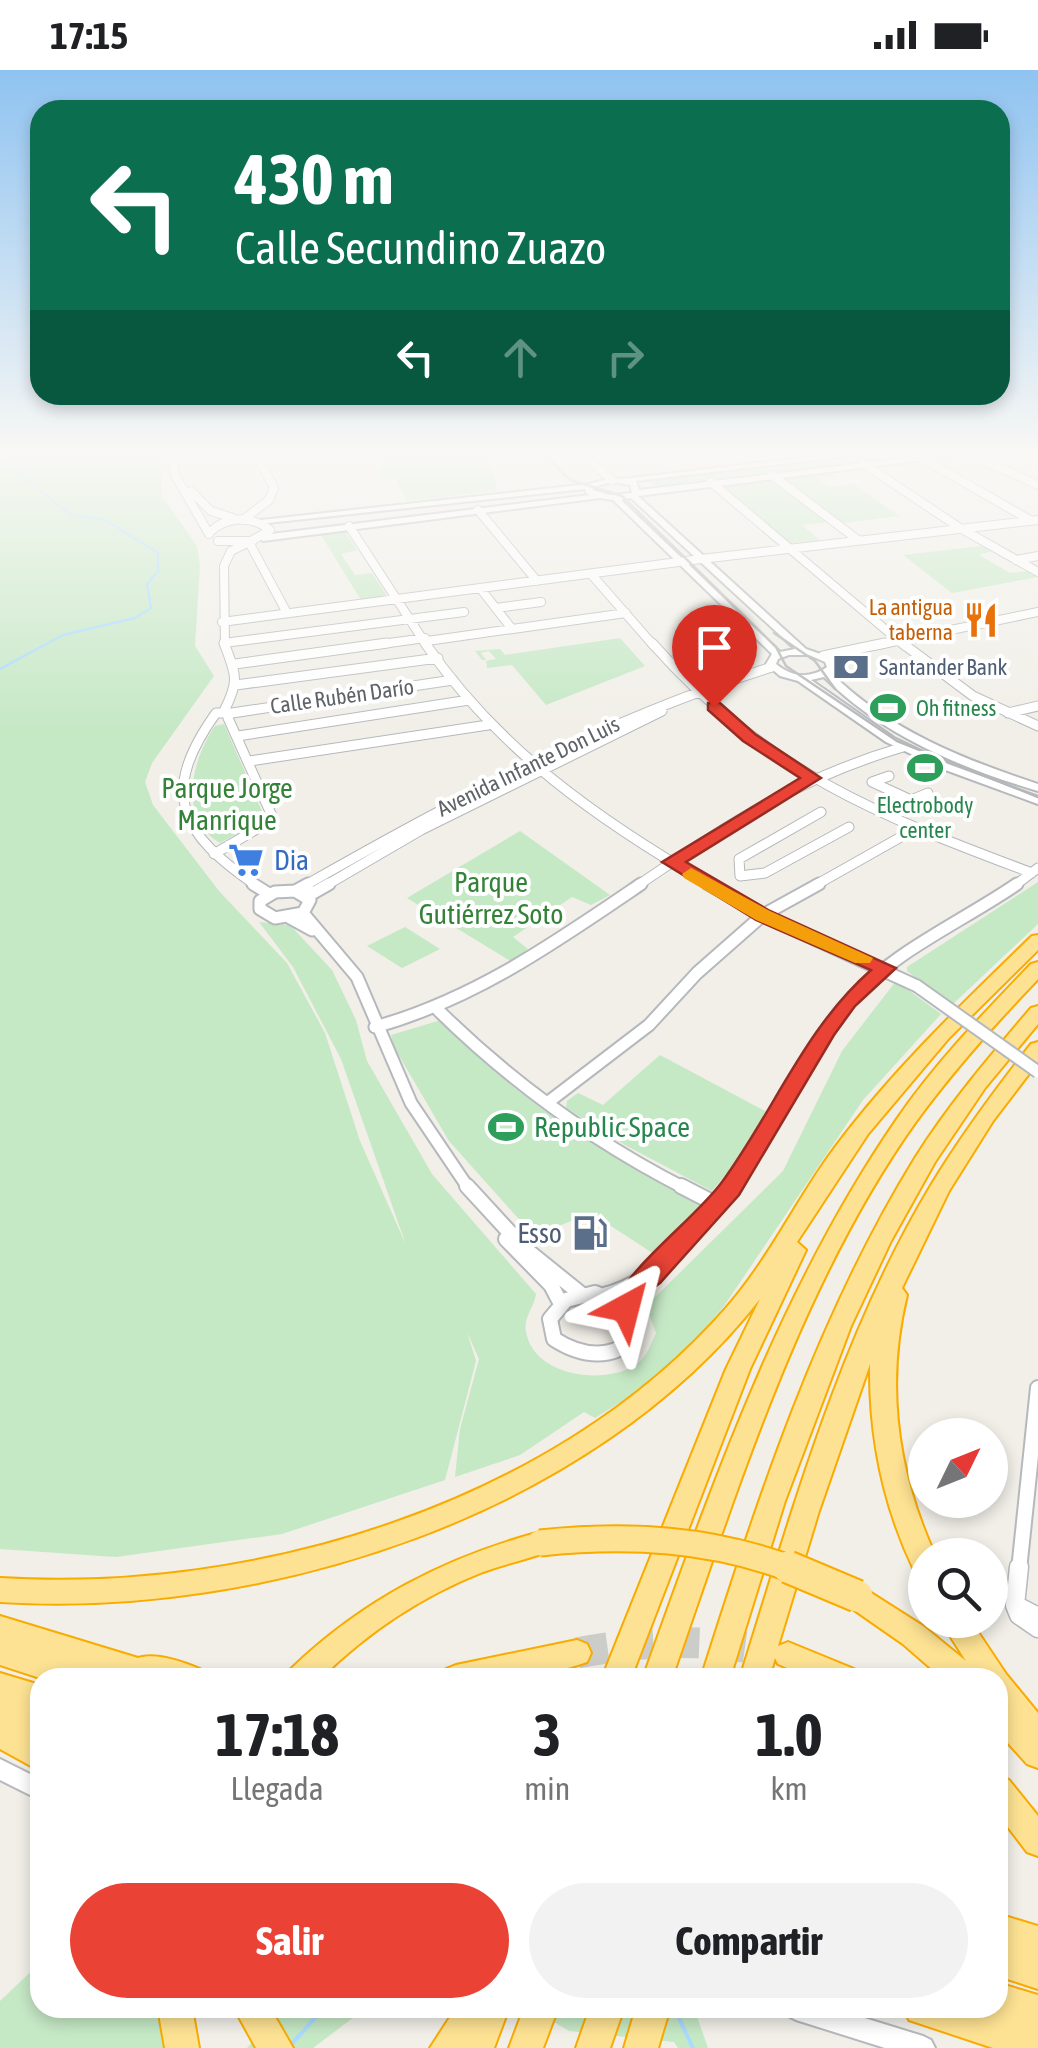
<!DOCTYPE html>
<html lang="es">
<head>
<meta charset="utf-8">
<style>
  body { margin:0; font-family:"Asap Condensed",sans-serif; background:#f2f2f2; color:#202124; height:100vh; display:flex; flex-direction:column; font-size:38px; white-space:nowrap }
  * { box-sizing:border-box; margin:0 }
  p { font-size:32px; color:#757577 }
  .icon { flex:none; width:55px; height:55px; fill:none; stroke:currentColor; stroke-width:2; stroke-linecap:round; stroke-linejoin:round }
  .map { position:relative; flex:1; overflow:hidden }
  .details { position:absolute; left:30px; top:1598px; width:978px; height:350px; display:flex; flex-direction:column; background:#fff; border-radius:30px; box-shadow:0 5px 15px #0003 }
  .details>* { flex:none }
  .hud { position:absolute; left:30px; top:30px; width:980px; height:305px; border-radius:30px; box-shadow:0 5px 15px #0003; background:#0b6e4f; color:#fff; overflow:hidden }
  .needle { width:65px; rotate:47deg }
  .tools { position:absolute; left:908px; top:1348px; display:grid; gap:20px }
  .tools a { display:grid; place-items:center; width:100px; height:100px; border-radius:50%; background:#fff; box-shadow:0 5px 15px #0003; font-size:50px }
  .pin { position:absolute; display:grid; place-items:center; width:85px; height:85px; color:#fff; margin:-102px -42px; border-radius:50% 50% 50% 0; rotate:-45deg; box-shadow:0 0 10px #0007 }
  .pin .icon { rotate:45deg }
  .me { position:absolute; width:110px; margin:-55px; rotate:38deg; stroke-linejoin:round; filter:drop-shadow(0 0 8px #0008) }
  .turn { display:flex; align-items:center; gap:35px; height:210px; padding:0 40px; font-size:45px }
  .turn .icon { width:130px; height:130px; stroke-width:2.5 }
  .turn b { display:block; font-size:70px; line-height:85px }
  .lanes { display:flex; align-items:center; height:95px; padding:0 40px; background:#0003; justify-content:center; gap:50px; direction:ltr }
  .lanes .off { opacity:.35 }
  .eta { display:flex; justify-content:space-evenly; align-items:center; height:170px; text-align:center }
  .eta b { font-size:60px; font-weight:700; line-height:70px }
  .action { display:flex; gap:20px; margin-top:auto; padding:20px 40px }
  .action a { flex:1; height:115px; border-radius:60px; background:#ea4335; color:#fff; font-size:40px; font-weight:700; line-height:115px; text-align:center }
  .action a+a { background:#f2f2f2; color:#202124 }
  .status { display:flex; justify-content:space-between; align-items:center; height:70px; padding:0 50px; background:#fff; direction:ltr }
  .status svg { height:28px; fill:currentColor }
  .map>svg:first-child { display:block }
</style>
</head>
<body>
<div class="status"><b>17:15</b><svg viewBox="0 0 49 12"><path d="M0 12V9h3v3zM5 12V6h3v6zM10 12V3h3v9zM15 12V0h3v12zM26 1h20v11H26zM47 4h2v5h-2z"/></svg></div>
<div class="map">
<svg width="1038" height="1978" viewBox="0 0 1038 1978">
  <rect width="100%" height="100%" fill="#f1efe8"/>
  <path fill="#c5e8c5" d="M 0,384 L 161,384 L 162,426 L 197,476 L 200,495 L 195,576 L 214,606 L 152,693 L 145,712 L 153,735 L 219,821 L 287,893 L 325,963 L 360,1071 L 406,1175 L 341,989 L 293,897 L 259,852 L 290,855 L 332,900 L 356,950 L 367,991 L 432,1104 L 536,1224 C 534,1238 523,1247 526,1262 C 534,1306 601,1315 634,1296 C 646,1289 651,1274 656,1263 L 646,1236 L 783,1101 L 842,981 L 896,911 L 941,944 L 863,1030 L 724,1236 L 681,1287 L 653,1312 L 595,1348 L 584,1342 L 520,1385 L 455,1407 L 460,1359 L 479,1289 L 467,1262 L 476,1291 L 445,1410 L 282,1464 L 116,1487 L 0,1479 Z
    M 386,384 L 490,384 L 497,421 L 407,431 L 395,409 L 376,409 Z
    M 876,384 L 923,384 L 653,416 L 649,410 Z
    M 826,401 L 835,407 L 821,407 L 819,410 L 828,417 L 854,414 L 899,446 L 843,453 L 784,407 Z
    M 774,408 L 829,452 L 802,455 L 821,471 L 789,473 L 720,415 Z
    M 344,460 L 357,480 L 341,484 L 355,505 L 372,503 L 387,526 L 361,530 L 319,462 Z
    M 981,476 L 992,481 L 979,485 L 1010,503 L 1028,501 L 1038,507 L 952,523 L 903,485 Z
    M 620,568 L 645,596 L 546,635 L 512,595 L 487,598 L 486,591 L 496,589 L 489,581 L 481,583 L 486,590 L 482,590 L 475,581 L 500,579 L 505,585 Z
    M 224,654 L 265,748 L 220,773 C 177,748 192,689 215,656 Z
    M 520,761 L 610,825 L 591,835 L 572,827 L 513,867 L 528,879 L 512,892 L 407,828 Z
    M 1038,812 L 1038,854 L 952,935 L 907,901 L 907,897 Z
    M 405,857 L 440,879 L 402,898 L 367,876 Z
    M 441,950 C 513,1029 607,1084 700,1136 L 654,1184 L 591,1143 L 534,1166 L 449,1071 L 394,977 L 391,965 Z
    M 660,985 L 767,1042 L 736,1092 L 712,1121 L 625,1075 L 566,1038 L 567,1031 L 578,1023 L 603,1035 Z
    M 40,1893 L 40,1938 L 160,1938 L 168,1978 L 0,1978 L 0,1931 Z
    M 283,1938 L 366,1938 L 313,1978 L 247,1978 Z
    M 530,1938 L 694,1938 L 708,1978 L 678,1978 L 674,1972 L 569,1961 Z"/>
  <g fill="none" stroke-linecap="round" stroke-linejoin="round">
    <path stroke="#aadaff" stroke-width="2.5" d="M 0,388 L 71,445 L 105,450 L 158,483 L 158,501 L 147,514 L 151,538 L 135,548 L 63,565 L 0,599"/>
    <path stroke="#aadaff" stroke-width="4" d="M 666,1941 L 677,1944 L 693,1978
      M 288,1978 L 324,1938"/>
    <path stroke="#ccccc8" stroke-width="31" stroke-dasharray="31 15" stroke-linecap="butt" d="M 577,1583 C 646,1570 708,1568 777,1583"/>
    <defs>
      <path id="minor-far4" d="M 171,384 L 175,405 L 209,464
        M 582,384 L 612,410
        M 972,385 L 1038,415
        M 920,387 L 1030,450
        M 864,394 L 960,458 L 1038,502
        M 772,405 L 858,470
        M 711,412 L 905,576
        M 191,421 L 211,441 L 233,448
        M 478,440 L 537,511
        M 243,450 L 269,430 L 274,418 L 256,384
        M 349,456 L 427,576
        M 209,463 C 226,446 251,445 270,460 L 251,471 L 218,471
        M 252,471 L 251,476 L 287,543
        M 1016,490 L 1038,486
        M 591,504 L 654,576
        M 480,518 L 512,559
        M 496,538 L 541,532
        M 222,552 L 701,489 L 1038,450
        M 427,571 L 626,543
        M 224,573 L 464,542
        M 225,576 L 224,496 L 231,481 L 251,471
        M 368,576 L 425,568
        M 873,576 L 1038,542"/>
      <path id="minor-far3" d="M 425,573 C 499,681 600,751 712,816
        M 652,573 C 767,702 875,744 1032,803
        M 902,573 L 973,626 L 1038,656
        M 823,586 L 885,573
        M 235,594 L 387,573
        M 236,615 L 438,588
        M 224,641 C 240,610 236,605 224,573
        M 232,643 L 216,643 C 159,723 179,763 257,816
        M 232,643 L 453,610
        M 1008,643 L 1038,636
        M 238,666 L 469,630
        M 250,691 L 488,655
        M 889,706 L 872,712 L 911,730 L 928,723
        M 821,742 L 739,789 L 740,806 L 765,803 L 849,757
        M 214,784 L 267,753 L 272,746 L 228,648
        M 304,816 C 455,730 606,649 772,597
        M 325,816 L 421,760 L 662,641
        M 637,816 C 726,755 798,708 903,677
        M 814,816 L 915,759
        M 1014,816 L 1038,798"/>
      <path id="minor-far2" d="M 253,814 L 269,824
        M 708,814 L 777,852 L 917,916
        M 295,821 L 308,814
        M 295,821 L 310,830 L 303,843 L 275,848 L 260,839 L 260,831 L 275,822 Z
        M 308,826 L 329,814
        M 303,843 L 357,907 L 411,1033 L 469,1119
        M 290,848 L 312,860
        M 438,940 C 511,1012 594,1072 686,1119
        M 375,957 C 475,929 556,872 641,814
        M 547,1033 L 649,955 L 697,903 L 763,845 L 819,814
        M 728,1119 C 774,1061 800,985 848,932 C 895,880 960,853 1017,814"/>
      <path id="minor-far1" d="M 467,1116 L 524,1178 L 581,1224
        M 681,1116 L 716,1134
        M 506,1169 L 551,1215 L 560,1232
        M 595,1223 C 671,1251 618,1311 554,1269 L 550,1249 L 566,1230 Z
        M 604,1225 C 659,1212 696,1158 730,1116
        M 1019,1500 L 1038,1318"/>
      <path id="minor" d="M 1015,1535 L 1019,1497
        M 1015,1535 L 1019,1545 L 1038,1558
        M 1015,1535 L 1038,1547"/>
      <path id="tertiary" d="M 834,384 L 855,384 L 851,386 L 636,411 L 639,420 L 939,384 L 980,384 L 976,386 L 957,386 L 638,426 L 806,579 L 832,588 L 837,598 L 831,603 C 889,660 962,689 1038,714 L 1038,721 C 960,698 882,665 824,607 L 811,610 L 894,668 L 948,694 L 1038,727 L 1038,734 L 940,698 L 886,672 L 798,611 L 780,606 L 766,594 L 772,584 L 613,430 L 600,428 L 263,471 L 259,468 L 263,465 L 590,425 L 586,423 L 585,419 L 258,454 L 258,450 L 261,450 L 589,414 L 612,408 L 622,409 ZM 612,412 L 630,415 L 632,423 L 610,425 L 593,420 L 593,417 ZM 631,428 L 795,579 L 780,582 L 621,430 ZM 789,585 L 809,585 L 825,592 L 827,597 C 810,609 792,607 776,594 L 778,589 Z
        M 0,1689 L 40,1709 L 40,1730 L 0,1710 Z
        M 784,1938 L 832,1938 L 923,1966 L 931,1970 L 935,1978 L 885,1978 L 796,1950 L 788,1946 Z"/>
      <path id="motorway" d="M 1038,865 L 1038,880 L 949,968 L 868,1064 L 797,1172 L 806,1180 L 750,1299 L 631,1608 L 602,1608 L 726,1299 L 760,1229 C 592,1444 267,1549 0,1532 L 0,1508 C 255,1524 555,1434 726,1238 C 770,1188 797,1128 836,1076 C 893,1000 964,932 1032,866 Z
        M 1038,892 L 1038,909 C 994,955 953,1001 915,1053 C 800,1215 737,1421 672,1608 L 643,1608 C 712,1415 780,1219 897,1049 C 936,992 984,943 1031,894 Z
        M 1038,936 L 1038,954 L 985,1018 L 935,1092 L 891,1171 L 851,1256 L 785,1431 L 730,1608 L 701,1608 C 758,1429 816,1249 915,1088 C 949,1034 990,986 1031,938 Z
        M 1038,972 L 1038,992 L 993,1051 L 949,1121 L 902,1218 L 907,1225 C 885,1315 897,1401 935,1485 L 925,1485 L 925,1506 L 915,1502 C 883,1436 869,1367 870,1294 L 819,1441 L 778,1576 L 788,1572 L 854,1599 L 858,1608 L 810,1608 L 778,1594 L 775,1588 L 769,1608 L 740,1608 C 792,1442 840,1267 930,1117 C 960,1067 995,1020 1031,974 Z
        M 540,1462 L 550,1465 L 554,1473 L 550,1481 C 528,1489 505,1494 483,1502 C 422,1526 368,1562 321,1608 L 287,1608 L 291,1599 C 363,1530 444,1488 540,1462 Z
        M 857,1514 L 923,1556 L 966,1591 L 940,1550 L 970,1550 L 1006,1604 L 1038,1643 L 1038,1698 L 1027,1694 L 998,1662 L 998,1608 L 942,1608 L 903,1574 L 847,1535 L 843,1526 L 847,1517 Z
        M 0,1546 L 138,1588 C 156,1582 183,1592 200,1599 L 204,1608 L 116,1608 L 92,1600 L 95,1608 L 40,1608 L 0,1595 Z
        M 577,1570 L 587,1574 L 591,1583 L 587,1592 C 540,1609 491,1608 442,1608 L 446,1599 L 456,1595 Z
        M 0,1603 L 40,1615 L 40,1668 L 29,1664 L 40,1671 L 40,1701 L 0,1679 Z
        M 998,1705 L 1009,1710 L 1038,1746 L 1038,1786 L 1027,1782 L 998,1744 Z
        M 998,1844 L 1038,1856 L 1038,1919 L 998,1906 Z
        M 998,1913 L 1038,1925 L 1038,1978 L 993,1978 L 909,1950 L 904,1938 L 974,1938 L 986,1941 L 984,1938 L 998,1938 Z
        M 158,1938 L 192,1938 L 199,1978 L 165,1978 Z
        M 234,1938 L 270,1938 L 293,1978 L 256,1978 Z
        M 456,1938 L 509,1938 L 494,1978 L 430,1978 Z
        M 524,1938 L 558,1938 L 543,1978 L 509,1978 Z
        M 590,1938 L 624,1938 L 610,1978 L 576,1978 Z
        M 636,1938 L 670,1938 L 658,1978 L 624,1978 Z"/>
    </defs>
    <use href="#minor-far4" stroke="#b5b8bc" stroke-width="10"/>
    <use href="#minor-far3" stroke="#b5b8bc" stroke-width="11"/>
    <use href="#minor-far2" stroke="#b5b8bc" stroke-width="15"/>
    <use href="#minor-far1" stroke="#b5b8bc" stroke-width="18"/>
    <use href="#minor" stroke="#b5b8bc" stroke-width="21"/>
    <use href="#tertiary" stroke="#b5b8bc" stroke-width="4"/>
    <use href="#motorway" stroke="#f9ab00" stroke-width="4"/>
    <use href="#minor-far4" stroke="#fff" stroke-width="8"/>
    <use href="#minor-far3" stroke="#fff" stroke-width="9"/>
    <use href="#minor-far2" stroke="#fff" stroke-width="11"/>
    <use href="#minor-far1" stroke="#fff" stroke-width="14"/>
    <use href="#minor" stroke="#fff" stroke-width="18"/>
    <use href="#tertiary" fill="#fff" fill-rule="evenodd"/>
    <use href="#motorway" fill="#fde293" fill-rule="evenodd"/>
    <path stroke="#b6b7b8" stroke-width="2.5" d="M 544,384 L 570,410 L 622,426 L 776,577 L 786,596 L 897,671 L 1038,727
      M 774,563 L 815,591 L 835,619"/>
    <defs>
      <path id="minor-bridge" d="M 917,916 L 1038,1002"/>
      <path id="motorway-bridge-far1" d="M 540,1473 C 628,1464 711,1468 794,1500"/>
      <path id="motorway-bridge" d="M 788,1497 L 857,1526"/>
    </defs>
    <use href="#minor-bridge" stroke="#b5b8bc" stroke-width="15" stroke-linecap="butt"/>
    <use href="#motorway-bridge-far1" stroke="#f9ab00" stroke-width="29" stroke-linecap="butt"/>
    <use href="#motorway-bridge" stroke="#f9ab00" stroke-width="35" stroke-linecap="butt"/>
    <use href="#minor-bridge" stroke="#fff" stroke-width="11"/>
    <use href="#motorway-bridge-far1" stroke="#fde293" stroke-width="25"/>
    <use href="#motorway-bridge" stroke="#fde293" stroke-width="31"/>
  </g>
  <linearGradient id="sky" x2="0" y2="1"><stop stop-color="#8fc3f1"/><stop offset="0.58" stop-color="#f9f8f5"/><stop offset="1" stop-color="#f9f8f5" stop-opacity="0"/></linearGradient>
  <rect width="1038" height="661" fill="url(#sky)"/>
  <path fill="#ea4335" stroke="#982c22" stroke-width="2.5" d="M 708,633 L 720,633 L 755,664 L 821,708 L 686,792 L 770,841 L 896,898 L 855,936 L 834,965 L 739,1125 L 660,1213 L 643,1225 L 636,1244 L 616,1244 L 613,1238 C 625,1199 695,1149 722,1112 C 774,1041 804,959 871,900 L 756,850 L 662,792 L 800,708 L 743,671 L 708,640 Z"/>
  <path fill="#f59e0b" d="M 691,798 L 770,841 L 873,888 L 870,893 L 855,893 L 756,850 L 684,808 L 682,804 Z"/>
  <defs>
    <symbol id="restaurant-bare" viewBox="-9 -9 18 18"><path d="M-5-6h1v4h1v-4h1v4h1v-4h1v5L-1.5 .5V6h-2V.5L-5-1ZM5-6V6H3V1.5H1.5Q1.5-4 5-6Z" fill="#e8710a" stroke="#fff" stroke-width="2.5" paint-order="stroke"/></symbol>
    <symbol id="bank-bare" viewBox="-9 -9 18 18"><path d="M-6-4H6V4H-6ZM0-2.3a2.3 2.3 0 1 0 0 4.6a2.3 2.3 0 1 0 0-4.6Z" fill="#5c6f8a" stroke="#fff" stroke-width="2.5" paint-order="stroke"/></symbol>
    <symbol id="stadium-bare" viewBox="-9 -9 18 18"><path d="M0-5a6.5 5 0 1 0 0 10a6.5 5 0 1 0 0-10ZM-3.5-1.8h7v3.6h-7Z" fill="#2e9e5b" stroke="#fff" stroke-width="2.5" paint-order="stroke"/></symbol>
    <symbol id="supermarket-bare" viewBox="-9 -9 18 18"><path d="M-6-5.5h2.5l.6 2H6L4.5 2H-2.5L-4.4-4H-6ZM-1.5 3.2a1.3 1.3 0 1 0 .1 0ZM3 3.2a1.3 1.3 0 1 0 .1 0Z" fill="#3f7fe0" stroke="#fff" stroke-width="2.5" paint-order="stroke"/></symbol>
    <symbol id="fuel-bare" viewBox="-9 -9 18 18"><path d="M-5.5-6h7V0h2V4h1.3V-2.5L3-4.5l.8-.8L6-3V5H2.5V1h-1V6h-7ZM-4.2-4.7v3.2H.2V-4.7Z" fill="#5c6f8a" stroke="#fff" stroke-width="2.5" paint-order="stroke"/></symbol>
  </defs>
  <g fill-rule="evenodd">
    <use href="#restaurant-bare" x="956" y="525" width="50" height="50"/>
    <use href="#bank-bare" x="826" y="572" width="50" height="50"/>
    <use href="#stadium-bare" x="863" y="613" width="50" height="50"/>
    <use href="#stadium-bare" x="900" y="673" width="50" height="50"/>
    <use href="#supermarket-bare" x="221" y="765" width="50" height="50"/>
    <use href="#stadium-bare" x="481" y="1032" width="50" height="50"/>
    <use href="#fuel-bare" x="565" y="1138" width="50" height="50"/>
  </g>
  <g text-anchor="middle" stroke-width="8" stroke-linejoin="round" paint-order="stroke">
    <g font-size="22" fill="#c56008" stroke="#fff" text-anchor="end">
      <text x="953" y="545">La antigua<tspan x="953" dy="25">taberna</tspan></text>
    </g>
    <g font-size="22" fill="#4e5e75" stroke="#fff" text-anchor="start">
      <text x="879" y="605">Santander Bank</text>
    </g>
    <g font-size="22" fill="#5f6368" stroke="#fff">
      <text transform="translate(342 626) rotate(-8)" y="8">Calle Rubén Darío</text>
      <text transform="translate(528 696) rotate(-26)" y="8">Avenida Infante Don Luis</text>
    </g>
    <g font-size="22" fill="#27864d" stroke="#fff" text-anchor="start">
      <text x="916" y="646">Oh fitness</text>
      <text x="925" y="743" text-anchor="middle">Electrobody<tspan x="925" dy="25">center</tspan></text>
    </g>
    <g font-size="28" fill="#348238" stroke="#fff">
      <text x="227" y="728">Parque Jorge<tspan x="227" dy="32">Manrique</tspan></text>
      <text x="491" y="822">Parque<tspan x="491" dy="32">Gutiérrez Soto</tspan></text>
    </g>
    <g font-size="28" fill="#366cbe" stroke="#fff" text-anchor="start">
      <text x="274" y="800">Dia</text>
    </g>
    <g font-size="28" fill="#27864d" stroke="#fff" text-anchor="start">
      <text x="534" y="1067">Republic Space</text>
    </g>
    <g font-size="28" fill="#4e5e75" stroke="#fff" text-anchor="end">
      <text x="562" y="1173">Esso</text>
    </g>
  </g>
</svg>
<div class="tools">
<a><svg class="needle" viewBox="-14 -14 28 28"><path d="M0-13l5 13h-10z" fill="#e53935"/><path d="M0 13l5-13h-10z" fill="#757577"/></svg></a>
<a><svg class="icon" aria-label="search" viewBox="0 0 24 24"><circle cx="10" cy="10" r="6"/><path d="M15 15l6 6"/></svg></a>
</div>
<div class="pin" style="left:714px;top:637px;background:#d93025"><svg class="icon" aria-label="arrive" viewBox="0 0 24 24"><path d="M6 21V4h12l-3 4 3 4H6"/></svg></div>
<svg class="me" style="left:626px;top:1238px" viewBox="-20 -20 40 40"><path d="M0-17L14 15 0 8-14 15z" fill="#ea4335" stroke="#fff" stroke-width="4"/></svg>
<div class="hud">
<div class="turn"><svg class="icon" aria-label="left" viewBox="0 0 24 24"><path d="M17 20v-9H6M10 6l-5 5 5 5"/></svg><div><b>430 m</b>Calle Secundino Zuazo</div></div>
<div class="lanes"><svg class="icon" aria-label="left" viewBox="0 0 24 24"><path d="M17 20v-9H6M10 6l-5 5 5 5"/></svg><svg class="icon off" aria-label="ahead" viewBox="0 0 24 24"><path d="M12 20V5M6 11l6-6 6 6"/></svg><svg class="icon off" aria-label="right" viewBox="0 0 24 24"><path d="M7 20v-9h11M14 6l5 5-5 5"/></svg></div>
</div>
<section class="details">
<div class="eta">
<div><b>17:18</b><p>Llegada</p></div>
<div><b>3</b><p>min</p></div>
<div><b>1.0</b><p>km</p></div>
</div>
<div class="action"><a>Salir</a><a>Compartir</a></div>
</section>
</div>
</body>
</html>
